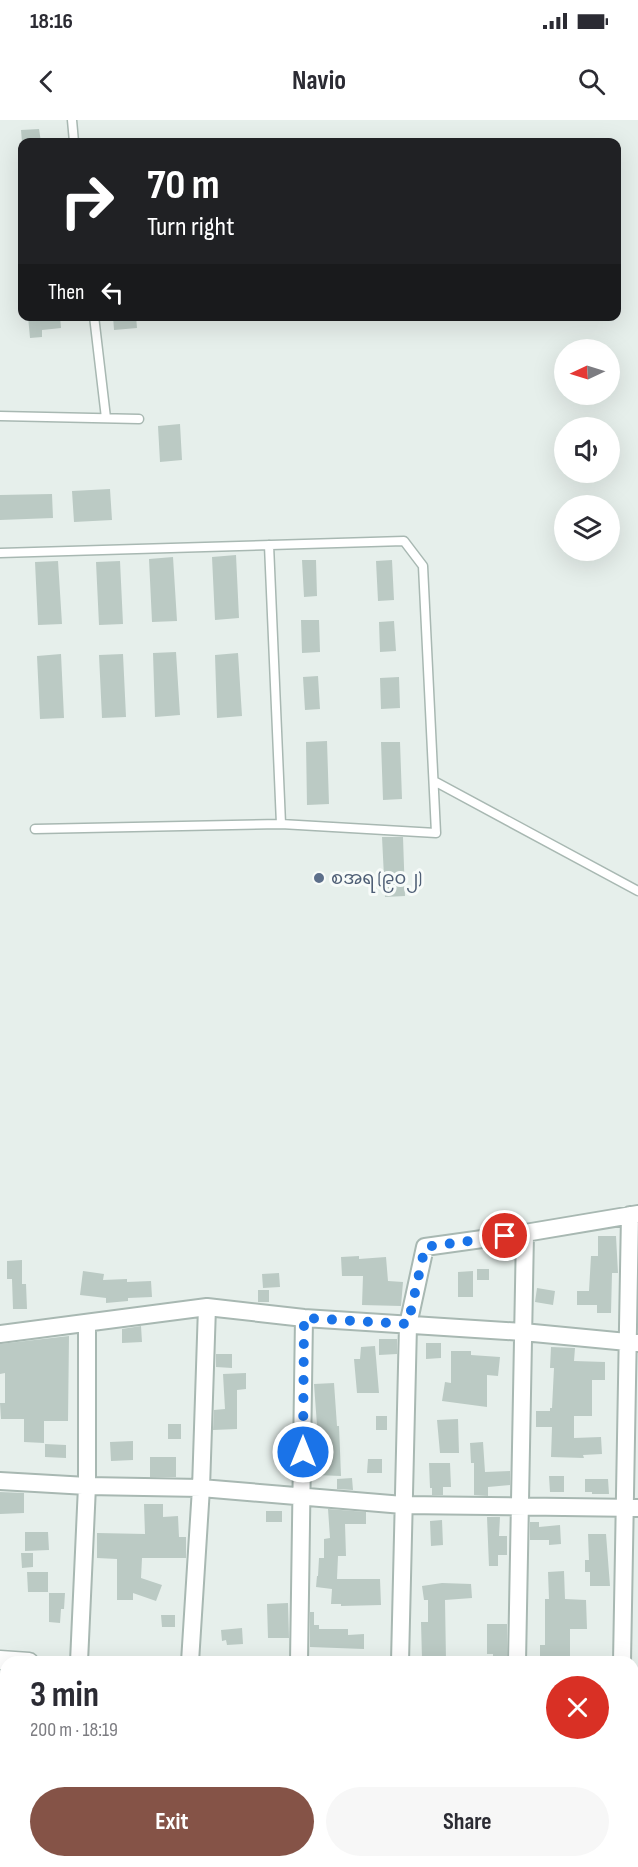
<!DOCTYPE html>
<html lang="en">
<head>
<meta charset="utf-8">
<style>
  body { margin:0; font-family:"Sofia Sans Condensed","Noto Sans Myanmar",sans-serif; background:#f7f7f7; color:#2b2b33; height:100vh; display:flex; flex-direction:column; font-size:22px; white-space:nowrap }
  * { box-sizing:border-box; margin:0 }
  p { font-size:20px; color:#7c7c81 }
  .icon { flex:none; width:33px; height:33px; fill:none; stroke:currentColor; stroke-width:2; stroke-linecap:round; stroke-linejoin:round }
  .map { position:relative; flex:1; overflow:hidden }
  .details { position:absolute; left:0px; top:1536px; width:639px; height:212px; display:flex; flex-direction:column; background:#fff; border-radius:18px 18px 0 0; box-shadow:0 6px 24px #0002 }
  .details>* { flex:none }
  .guide { position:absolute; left:18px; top:18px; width:603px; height:183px; border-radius:12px; box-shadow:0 6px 24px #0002; background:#202124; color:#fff; overflow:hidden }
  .needle { width:39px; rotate:266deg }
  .fabs { position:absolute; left:554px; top:219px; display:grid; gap:12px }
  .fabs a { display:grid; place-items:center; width:66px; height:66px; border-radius:50%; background:#fff; box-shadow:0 6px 24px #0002; font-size:30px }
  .pin { position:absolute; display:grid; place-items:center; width:51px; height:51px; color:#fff; margin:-26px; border:3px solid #fff; border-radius:50%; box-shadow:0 2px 6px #0007 }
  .me { position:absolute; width:66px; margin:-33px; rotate:0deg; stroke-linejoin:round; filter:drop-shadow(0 0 4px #0008) }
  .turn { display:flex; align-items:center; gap:21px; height:126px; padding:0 30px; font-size:27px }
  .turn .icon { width:78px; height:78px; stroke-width:2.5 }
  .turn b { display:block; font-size:42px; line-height:51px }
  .then { display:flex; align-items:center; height:57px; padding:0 30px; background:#0003; gap:12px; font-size:22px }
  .round { display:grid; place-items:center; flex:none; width:63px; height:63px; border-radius:32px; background:#f7f7f7 }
  .overview { display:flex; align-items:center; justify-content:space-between; height:102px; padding:0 30px }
  h1 { font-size:36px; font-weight:700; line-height:45px }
  .primary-button { display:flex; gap:12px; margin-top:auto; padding:12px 30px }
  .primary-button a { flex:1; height:69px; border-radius:36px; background:#855347; color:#fff; font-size:24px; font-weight:700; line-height:69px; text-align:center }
  .primary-button a+a { background:#f7f7f7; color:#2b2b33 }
  .status { display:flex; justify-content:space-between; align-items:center; height:42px; padding:0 30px; background:#fff; direction:ltr }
  .status svg { height:16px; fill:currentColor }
  header { display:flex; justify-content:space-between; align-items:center; height:78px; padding:0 30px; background:#fff; font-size:27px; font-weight:700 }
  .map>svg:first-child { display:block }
</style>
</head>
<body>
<div class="status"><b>18:16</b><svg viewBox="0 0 49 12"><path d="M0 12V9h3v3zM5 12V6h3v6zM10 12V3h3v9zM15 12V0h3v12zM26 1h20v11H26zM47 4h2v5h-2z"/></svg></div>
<header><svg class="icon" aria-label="back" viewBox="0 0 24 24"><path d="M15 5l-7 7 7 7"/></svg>Navio<svg class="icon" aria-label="search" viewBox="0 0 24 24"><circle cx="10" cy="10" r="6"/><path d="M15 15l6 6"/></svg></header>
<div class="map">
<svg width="638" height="1747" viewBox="0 0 638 1747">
  <rect width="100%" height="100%" fill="#e6efeb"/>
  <path fill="#d4dfda" d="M 523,1742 L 612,1742 L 612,1747 L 523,1747 Z"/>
  <path fill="#bbcac4" d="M 39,9 L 41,22 L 22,22 L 21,10 Z
    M 28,196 L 60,196 L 61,208 L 42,210 L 42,217 L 30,218 Z
    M 113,196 L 136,196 L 137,208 L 114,210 Z
    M 180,304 L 182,340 L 160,342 L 158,306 Z
    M 110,369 L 112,400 L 74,402 L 72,371 Z
    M 52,374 L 53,398 L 0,400 L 0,375 Z
    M 236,435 L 239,498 L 215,500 L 212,437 Z
    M 173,437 L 177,501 L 152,502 L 149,439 Z
    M 302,440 L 316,440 L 317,476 L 304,477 Z
    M 392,440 L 394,480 L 378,481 L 376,441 Z
    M 58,441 L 62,504 L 38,505 L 35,442 Z
    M 120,441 L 123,504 L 99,505 L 96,442 Z
    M 301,500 L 319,500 L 320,532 L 302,533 Z
    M 394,501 L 396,531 L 380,532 L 379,502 Z
    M 176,532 L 180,595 L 155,597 L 153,533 Z
    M 238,533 L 242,596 L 217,598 L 215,535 Z
    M 61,534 L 64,598 L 40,599 L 37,536 Z
    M 123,534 L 126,597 L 102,598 L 99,535 Z
    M 318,556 L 320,589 L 305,590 L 303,557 Z
    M 399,557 L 400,588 L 381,589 L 380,558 Z
    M 327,621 L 329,684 L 307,685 L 306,622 Z
    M 381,622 L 400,622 L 402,679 L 383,680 Z
    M 382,717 L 403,717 L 405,776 L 385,777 Z
    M 598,1116 L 616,1116 L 618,1153 L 612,1153 L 611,1193 L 597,1193 L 597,1185 L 577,1185 L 577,1171 L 589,1171 L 591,1136 L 598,1136 Z
    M 359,1136 L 359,1139 L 386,1137 L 388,1161 L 403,1162 L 401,1186 L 362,1185 L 363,1156 L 342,1156 L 341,1137 Z
    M 22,1140 L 22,1164 L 26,1164 L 27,1189 L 13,1189 L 12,1159 L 7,1159 L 7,1141 Z
    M 477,1149 L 489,1149 L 489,1160 L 477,1160 Z
    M 83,1151 L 104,1154 L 103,1160 L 127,1159 L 127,1162 L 151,1161 L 152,1177 L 128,1178 L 128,1181 L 106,1183 L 106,1178 L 80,1175 Z
    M 473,1151 L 473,1177 L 458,1177 L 458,1152 Z
    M 279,1153 L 280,1167 L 263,1168 L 262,1154 Z
    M 537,1168 L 555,1171 L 553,1185 L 535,1182 Z
    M 258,1170 L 269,1170 L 269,1182 L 258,1182 Z
    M 141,1206 L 142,1222 L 122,1223 L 122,1209 Z
    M 69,1216 L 68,1301 L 44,1301 L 44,1323 L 24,1322 L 24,1299 L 1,1299 L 0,1283 L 5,1283 L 5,1253 L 0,1254 L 0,1224 Z
    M 379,1219 L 397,1219 L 397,1234 L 379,1235 Z
    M 426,1223 L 441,1223 L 441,1238 L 426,1239 Z
    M 375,1226 L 379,1273 L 357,1273 L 354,1239 L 360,1239 L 361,1227 Z
    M 551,1227 L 575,1228 L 574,1241 L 605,1242 L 605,1260 L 592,1260 L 592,1296 L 574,1296 L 574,1318 L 601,1317 L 602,1334 L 583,1335 L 584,1338 L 551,1337 L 552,1307 L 536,1307 L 536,1291 L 550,1291 L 550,1288 L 552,1288 L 554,1248 L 550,1248 Z
    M 451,1231 L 471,1231 L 471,1235 L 500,1237 L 498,1256 L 487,1255 L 487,1287 L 442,1281 L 445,1262 L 451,1263 Z
    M 216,1234 L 232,1234 L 232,1248 L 216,1247 Z
    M 246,1253 L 246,1269 L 237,1270 L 237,1309 L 213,1310 L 214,1290 L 225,1289 L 223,1254 Z
    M 334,1263 L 337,1306 L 339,1306 L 341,1356 L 316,1355 L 316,1333 L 319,1333 L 314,1264 Z
    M 376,1296 L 387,1296 L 387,1310 L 376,1310 Z
    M 458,1299 L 459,1333 L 440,1333 L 437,1300 Z
    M 168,1304 L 181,1304 L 181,1319 L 168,1319 Z
    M 133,1321 L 133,1340 L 111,1341 L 110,1322 Z
    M 483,1322 L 485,1352 L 510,1351 L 510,1365 L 488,1367 L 488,1376 L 474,1375 L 474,1343 L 471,1343 L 470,1323 Z
    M 45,1324 L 66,1325 L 66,1338 L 45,1337 Z
    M 150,1337 L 176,1337 L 176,1357 L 150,1357 Z
    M 368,1339 L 382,1339 L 382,1353 L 367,1353 Z
    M 429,1343 L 450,1343 L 451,1367 L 443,1367 L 443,1375 L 432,1375 L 432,1368 L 430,1368 Z
    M 549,1356 L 564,1356 L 564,1372 L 550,1372 Z
    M 352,1358 L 353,1370 L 337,1369 L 337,1359 Z
    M 585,1359 L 608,1359 L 609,1374 L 592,1374 L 592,1372 L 585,1372 Z
    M 0,1372 L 24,1373 L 24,1393 L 0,1394 Z
    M 144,1384 L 163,1384 L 163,1397 L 178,1396 L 179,1417 L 186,1417 L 186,1438 L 142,1438 L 141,1458 L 162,1465 L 156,1481 L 133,1473 L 133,1480 L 117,1480 L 117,1439 L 97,1438 L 97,1413 L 145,1414 Z
    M 328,1389 L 366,1392 L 366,1404 L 345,1404 L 346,1436 L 338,1436 L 337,1459 L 380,1459 L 381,1485 L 341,1486 L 341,1484 L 331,1484 L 332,1469 L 316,1467 L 317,1456 L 318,1456 L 319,1438 L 324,1438 L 324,1419 L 330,1418 Z
    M 266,1391 L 282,1391 L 282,1402 L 266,1402 Z
    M 487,1397 L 500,1397 L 499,1416 L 507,1416 L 507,1435 L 498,1435 L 498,1446 L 489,1446 Z
    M 442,1400 L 443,1425 L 431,1426 L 430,1401 Z
    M 530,1402 L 539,1402 L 539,1407 L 560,1405 L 561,1424 L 549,1425 L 549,1420 L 530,1420 Z
    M 25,1412 L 48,1412 L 49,1430 L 25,1431 Z
    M 588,1414 L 606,1414 L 610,1466 L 590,1466 L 590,1452 L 585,1452 L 585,1440 L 589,1440 Z
    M 21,1433 L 33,1433 L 33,1447 L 22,1448 Z
    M 564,1451 L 565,1479 L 586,1480 L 587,1509 L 570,1509 L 570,1542 L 540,1542 L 540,1525 L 545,1525 L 545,1479 L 549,1479 L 548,1452 Z
    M 27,1452 L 48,1452 L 48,1472 L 28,1472 Z
    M 442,1463 L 471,1464 L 472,1478 L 445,1480 L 446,1541 L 434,1541 L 433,1538 L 422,1539 L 421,1502 L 428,1502 L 428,1480 L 424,1480 L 422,1466 Z
    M 49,1473 L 65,1473 L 64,1489 L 61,1489 L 60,1503 L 49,1502 Z
    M 288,1483 L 289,1518 L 268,1518 L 267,1484 Z
    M 310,1492 L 314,1492 L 314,1505 L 319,1505 L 319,1509 L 348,1509 L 348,1515 L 364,1514 L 364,1529 L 310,1527 Z
    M 161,1495 L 175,1495 L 175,1507 L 162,1507 Z
    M 487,1504 L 507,1504 L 507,1542 L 493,1542 L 493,1534 L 487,1534 Z
    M 242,1508 L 243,1524 L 227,1525 L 226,1520 L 222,1521 L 221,1510 Z"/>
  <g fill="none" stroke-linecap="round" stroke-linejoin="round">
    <defs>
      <path id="service" d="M 72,0 L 74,22
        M 94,196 L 106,298
        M 0,296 L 139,299
        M 269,425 L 281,704
        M 0,433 L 404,421 L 423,446 L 436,713 L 281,704 L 35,709
        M 434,661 L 638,771"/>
      <path id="minor" d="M 0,1214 L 207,1187 L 304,1198 L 523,1212 L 638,1223
        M 0,1361 L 87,1366 L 201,1368 L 403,1385 L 638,1388
        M 79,1542 L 87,1366 L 87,1204
        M 190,1542 L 201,1368 L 207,1187
        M 299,1542 L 304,1198
        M 400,1542 L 408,1205 L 425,1127 L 525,1113 L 638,1094
        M 517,1542 L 525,1113
        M 622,1542 L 630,1095
        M 0,1690 L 6,1690
        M 633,1726 L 638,1726
        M 72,1747 L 72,1742
        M 189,1747 L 190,1742
        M 292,1747 L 292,1742
        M 401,1747 L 401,1742
        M 513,1747 L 513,1742
        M 618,1747 L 618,1742"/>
      <path id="tertiary" d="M 0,1540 L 29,1542
        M 633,1565 L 638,1565"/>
    </defs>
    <use href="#service" stroke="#a8b8b2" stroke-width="11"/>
    <use href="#minor" stroke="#a8b8b2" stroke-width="20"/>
    <use href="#tertiary" stroke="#a8b8b2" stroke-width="21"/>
    <use href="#service" stroke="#fff" stroke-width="8"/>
    <use href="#minor" stroke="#fff" stroke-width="16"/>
    <use href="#tertiary" stroke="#fff" stroke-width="18"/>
  </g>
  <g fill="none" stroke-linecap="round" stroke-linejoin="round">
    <path stroke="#1a73e8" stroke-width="10" stroke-dasharray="0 18" d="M 303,1332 L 304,1198 L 408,1204 L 425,1127 L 505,1116"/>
  </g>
  <circle fill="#5c6f8a" stroke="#f7fbf9" stroke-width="2" cx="319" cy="758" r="6"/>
  <g text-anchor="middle" stroke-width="6" stroke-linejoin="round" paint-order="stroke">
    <g font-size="18" fill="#4e5e75" stroke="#f7fbf9" text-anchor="start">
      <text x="331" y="764">စအရ (၉၀၂)</text>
    </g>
  </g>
</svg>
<div class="fabs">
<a><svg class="needle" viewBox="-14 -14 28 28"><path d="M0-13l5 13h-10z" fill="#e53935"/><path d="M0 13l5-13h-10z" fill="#7c7c81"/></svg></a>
<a><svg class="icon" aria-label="sound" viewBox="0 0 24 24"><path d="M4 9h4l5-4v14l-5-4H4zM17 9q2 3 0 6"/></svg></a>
<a><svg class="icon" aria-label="layers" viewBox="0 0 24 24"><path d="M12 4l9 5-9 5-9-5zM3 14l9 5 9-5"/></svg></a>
</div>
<div class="pin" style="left:505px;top:1116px;background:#d93025"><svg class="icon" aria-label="arrive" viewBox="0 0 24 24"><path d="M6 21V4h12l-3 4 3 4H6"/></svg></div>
<svg class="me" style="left:303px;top:1332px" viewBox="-20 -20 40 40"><circle r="17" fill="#1a73e8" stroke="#fff" stroke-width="3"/><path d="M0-11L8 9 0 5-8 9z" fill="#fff"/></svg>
<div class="guide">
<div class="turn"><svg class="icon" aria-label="right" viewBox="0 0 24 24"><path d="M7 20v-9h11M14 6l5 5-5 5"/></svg><div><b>70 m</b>Turn right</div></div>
<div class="then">Then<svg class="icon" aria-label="left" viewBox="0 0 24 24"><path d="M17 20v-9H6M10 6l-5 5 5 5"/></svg></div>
</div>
<section class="details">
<div class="overview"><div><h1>3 min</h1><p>200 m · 18:19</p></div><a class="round" style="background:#d93025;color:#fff"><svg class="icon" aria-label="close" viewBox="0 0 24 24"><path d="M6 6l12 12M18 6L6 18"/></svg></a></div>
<div class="primary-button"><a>Exit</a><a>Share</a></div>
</section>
</div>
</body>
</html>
